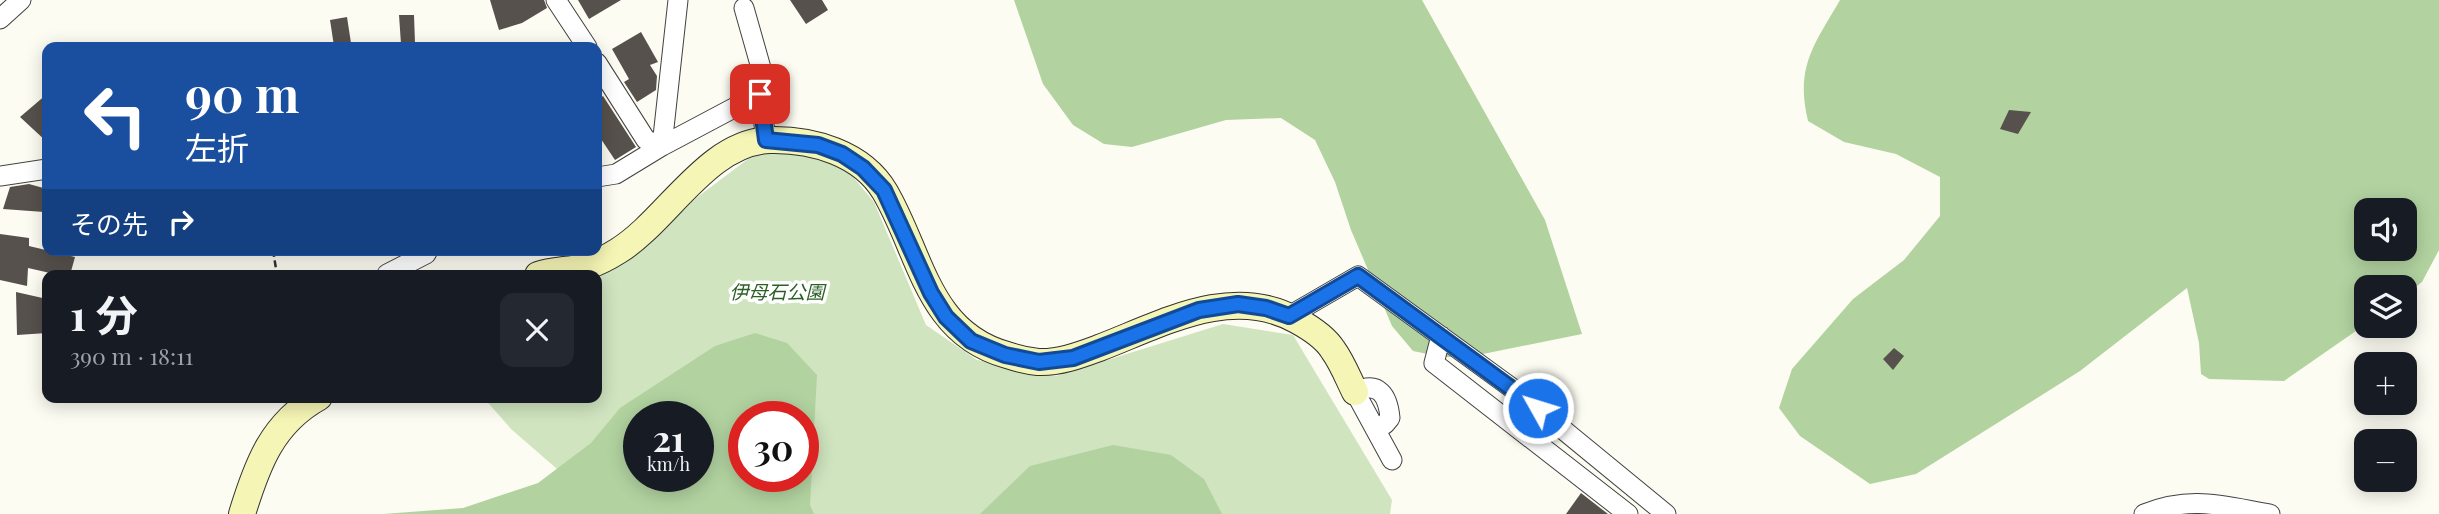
<!DOCTYPE html>
<html lang="ja">
<head>
<meta charset="utf-8">
<style>
  body { margin:0; font-family:"Playfair Display","Noto Sans JP",serif; background:#242831; color:#f1f3f6; height:100vh; display:flex; flex-direction:column; font-size:26px; white-space:nowrap }
  * { box-sizing:border-box; margin:0 }
  p { font-size:23px; color:#9ea1a6 }
  .icon { flex:none; width:38px; height:38px; fill:none; stroke:currentColor; stroke-width:2; stroke-linecap:round; stroke-linejoin:round }
  .map { position:relative; flex:1; overflow:hidden }
  .drawer { position:absolute; left:42px; top:270px; width:560px; height:133px; display:flex; flex-direction:column; background:#171b24; border-radius:14px; box-shadow:0 4px 18px #0003 }
  .drawer>* { flex:none }
  .hud { position:absolute; left:42px; top:42px; width:560px; height:214px; border-radius:14px; box-shadow:0 4px 18px #0003; background:#1a4fa0; color:#fff; overflow:hidden }
  .controls { position:absolute; left:2354px; top:198px; display:grid; gap:14px }
  .controls a { display:grid; place-items:center; width:63px; height:63px; border-radius:14px; background:#171b24; box-shadow:0 4px 18px #0003; font-size:35px }
  .speed { position:absolute; left:623px; top:401px; display:flex; gap:14px; font-size:35px; font-weight:700; text-align:center }
  .speed>* { display:grid; place-content:center; width:91px; height:91px; border-radius:50%; background:#171b24; box-shadow:0 4px 18px #0003; line-height:1 }
  .speed small { font-size:18px; font-weight:400 }
  .speed .limit { border:10px solid #d22; background:#fff; color:#111 }
  .pin { position:absolute; display:grid; place-items:center; width:60px; height:60px; color:#fff; margin:-30px; border-radius:14px; box-shadow:0 4px 10px #0006 }
  .me { position:absolute; width:77px; margin:-38px; rotate:309deg; stroke-linejoin:round; filter:drop-shadow(0 0 5px #0008) }
  .turn { display:flex; align-items:center; gap:24px; height:147px; padding:0 28px; font-size:32px }
  .turn .icon { width:91px; height:91px; stroke-width:2.5 }
  .turn b { display:block; font-size:49px; line-height:60px }
  .then { display:flex; align-items:center; height:66px; padding:0 28px; background:#0003; gap:14px; font-size:26px }
  .round { display:grid; place-items:center; flex:none; width:74px; height:74px; border-radius:14px; background:#242831 }
  .overview { display:flex; align-items:center; justify-content:space-between; height:119px; padding:0 28px }
  h1 { font-size:42px; font-weight:700; line-height:52px }
  .map>svg:first-child { display:block }
</style>
</head>
<body>
<div class="map">
<svg width="2439" height="514" viewBox="0 0 2439 514">
  <rect width="100%" height="100%" fill="#fdfcf2"/>
  <path fill="#cfe4bf" fill-rule="evenodd" d="M 789,143 L 849,172 L 874,202 L 926,325 L 977,360 L 1056,376 L 1223,324 L 1293,335 L 1392,500 L 1390,514 L 609,514 L 511,429 L 483,397 L 597,397 L 597,275 L 594,275 L 760,150 ZM 639,416 L 698,416 L 698,476 L 639,476 ZM 744,416 L 803,416 L 803,476 L 744,476 Z"/>
  <path fill="#b2d3a0" fill-rule="evenodd" d="M 1014,0 L 1422,0 L 1545,220 L 1582,334 L 1468,357 L 1442,357 L 1413,351 L 1392,326 L 1351,230 L 1335,182 L 1315,140 L 1281,118 L 1226,120 L 1132,147 L 1104,144 L 1073,125 L 1043,84 Z
    M 1840,0 L 2439,0 L 2439,250 L 2422,282 L 2405,295 L 2404,287 L 2366,287 L 2366,324 L 2284,381 L 2209,379 L 2201,374 L 2199,343 L 2187,288 L 2080,371 L 1916,474 L 1870,484 L 1800,436 L 1779,408 L 1792,369 L 1853,299 L 1904,260 L 1940,216 L 1940,177 L 1896,154 L 1844,142 L 1808,121 C 1795,67 1814,45 1840,0 ZM 2366,210 L 2404,210 L 2404,248 L 2366,248 Z
    M 755,333 L 787,343 L 817,375 L 810,505 L 814,514 L 383,514 L 463,508 L 538,483 L 591,443 L 620,408 L 715,346 ZM 639,416 L 698,416 L 698,476 L 639,476 ZM 744,416 L 803,416 L 803,476 L 744,476 Z
    M 1113,445 L 1171,455 L 1204,479 L 1222,514 L 980,514 L 1030,466 Z"/>
  <path fill="#56514c" d="M 490,0 L 544,0 L 547,8 L 522,23 L 499,30 Z
    M 578,0 L 621,0 L 589,19 Z
    M 790,0 L 822,0 L 828,10 L 806,24 Z
    M 399,15 L 414,15 L 415,43 L 401,44 Z
    M 347,17 L 351,43 L 334,46 L 330,20 Z
    M 641,32 L 658,62 L 650,65 L 657,76 L 656,90 L 637,102 L 624,82 L 629,79 L 612,49 Z
    M 47,94 L 47,142 L 20,117 Z
    M 603,96 L 636,147 L 615,160 L 597,133 L 597,100 Z
    M 2009,110 L 2031,112 L 2018,134 L 2000,129 Z
    M 29,184 L 47,189 L 44,212 L 3,209 L 10,187 Z
    M 0,234 L 29,238 L 29,246 L 75,257 L 70,275 L 59,275 L 28,268 L 27,286 L 0,280 Z
    M 16,292 L 47,299 L 47,333 L 17,335 Z
    M 1894,348 L 1904,356 L 1893,370 L 1883,359 Z
    M 1581,493 L 1608,514 L 1566,514 Z"/>
  <g fill="none" stroke-linecap="round" stroke-linejoin="round">
    <defs>
      <path id="street" d="M 556,0 L 587,47
        M 744,8 L 761,68 L 760,94
        M 0,19 L 21,0
        M 597,63 L 646,140 L 662,146
        M 662,146 L 678,0
        M 0,176 L 47,169
        M 597,177 L 616,174 L 662,146 L 760,94 L 766,140
        M 387,274 L 426,254 L 428,250
        M 1289,316 L 1358,276 L 1516,391 L 1666,514
        M 1441,336 L 1434,363 L 1628,514
        M 1375,429 L 1385,424 L 1390,418 C 1388,396 1379,380 1355,392 L 1392,460
        M 2144,514 C 2191,495 2223,506 2270,514"/>
      <path id="secondary" d="M 538,275 C 555,269 573,271 590,265 C 599,262 610,256 618,251 C 667,221 707,142 770,140 C 812,139 862,153 885,192 C 921,253 927,333 1007,355 C 1016,358 1028,361 1038,362 C 1059,363 1080,355 1099,348 C 1162,324 1231,284 1296,320 C 1309,327 1325,337 1333,350 C 1342,362 1348,378 1355,392
        M 242,514 C 257,465 272,423 319,397"/>
    </defs>
    <use href="#street" stroke="#424242" stroke-width="21"/>
    <use href="#secondary" stroke="#313131" stroke-width="28"/>
    <path stroke="#313131" stroke-width="2.5" stroke-dasharray="7 3.5" stroke-linecap="butt" d="M 273,250 L 277,275"/>
    <use href="#street" stroke="#fff" stroke-width="19"/>
    <use href="#secondary" stroke="#f5f5b5" stroke-width="26"/>
  </g>
  <g fill="none" stroke-linecap="round" stroke-linejoin="round">
    <defs>
      <path id="route" d="M 760,94 L 766,140 L 818,145 L 842,154 L 863,168 L 884,190 L 931,293 L 946,317 L 971,341 L 1005,355 L 1039,362 L 1073,358 L 1199,310 L 1238,304 L 1266,308 L 1289,316 L 1358,276 L 1538,408"/>
    </defs>
    <use href="#route" stroke="#114b97" stroke-width="18"/>
    <use href="#route" stroke="#1a73e8" stroke-width="12"/>
  </g>
  <g text-anchor="middle" stroke-width="7" stroke-linejoin="round" paint-order="stroke">
    <g font-size="19" font-style="italic" fill="#2c5f26" stroke="#fff">
      <text x="777" y="299">伊母石公園</text>
    </g>
  </g>
</svg>
<div class="controls">
<a><svg class="icon" aria-label="sound" viewBox="0 0 24 24"><path d="M4 9h4l5-4v14l-5-4H4zM17 9q2 3 0 6"/></svg></a>
<a><svg class="icon" aria-label="layers" viewBox="0 0 24 24"><path d="M12 4l9 5-9 5-9-5zM3 14l9 5 9-5"/></svg></a>
<a>+</a>
<a>−</a>
</div>
<div class="speed"><div>21<small>km/h</small></div><div class="limit">30</div></div>
<div class="pin" style="left:760px;top:94px;background:#d93025"><svg class="icon" aria-label="arrive" viewBox="0 0 24 24"><path d="M6 21V4h12l-3 4 3 4H6"/></svg></div>
<svg class="me" style="left:1538px;top:408px" viewBox="-20 -20 40 40"><circle r="17" fill="#1a73e8" stroke="#fff" stroke-width="3"/><path d="M0-11L8 9 0 5-8 9z" fill="#fff"/></svg>
<div class="hud">
<div class="turn"><svg class="icon" aria-label="left" viewBox="0 0 24 24"><path d="M17 20v-9H6M10 6l-5 5 5 5"/></svg><div><b>90 m</b>左折</div></div>
<div class="then">その先<svg class="icon" aria-label="right" viewBox="0 0 24 24"><path d="M7 20v-9h11M14 6l5 5-5 5"/></svg></div>
</div>
<section class="drawer">
<div class="overview"><div><h1>1 分</h1><p>390 m · 18:11</p></div><a class="round"><svg class="icon" aria-label="close" viewBox="0 0 24 24"><path d="M6 6l12 12M18 6L6 18"/></svg></a></div>
</section>
</div>
</body>
</html>
